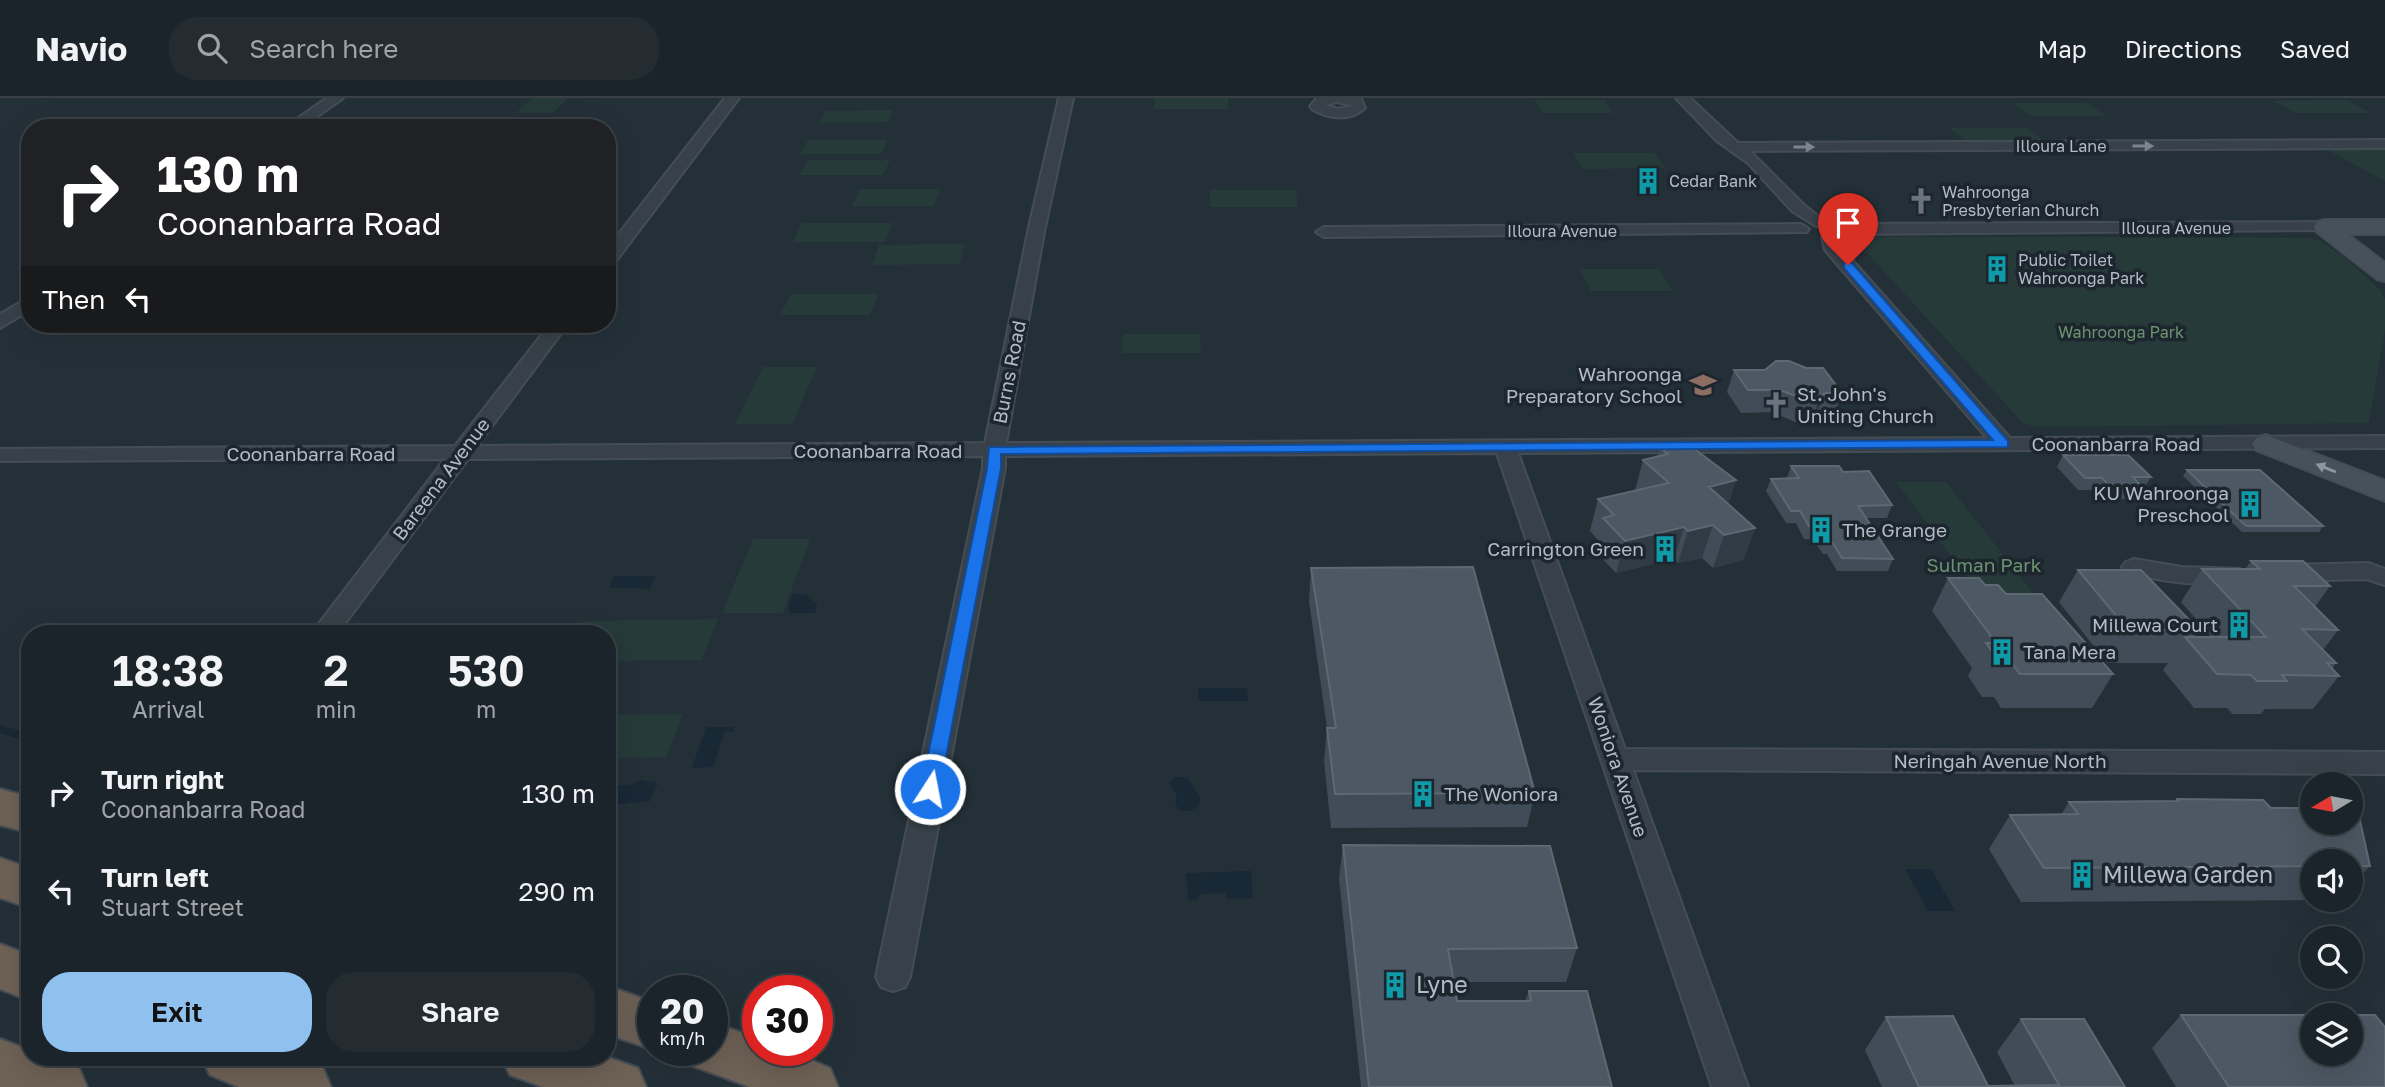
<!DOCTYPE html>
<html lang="en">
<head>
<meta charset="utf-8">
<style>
  body { margin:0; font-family:"Golos Text",sans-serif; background:#242c32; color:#f1f3f6; height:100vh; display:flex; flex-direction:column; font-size:26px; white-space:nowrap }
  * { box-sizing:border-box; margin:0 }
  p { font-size:23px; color:#a0a4a8 }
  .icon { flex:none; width:38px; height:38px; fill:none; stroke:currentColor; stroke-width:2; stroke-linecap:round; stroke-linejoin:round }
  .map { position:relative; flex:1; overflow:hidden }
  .side { position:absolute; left:21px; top:527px; width:595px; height:441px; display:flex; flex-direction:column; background:#1b242a; border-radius:28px; box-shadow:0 7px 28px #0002,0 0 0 2px #394147 }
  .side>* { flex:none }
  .top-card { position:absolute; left:21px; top:21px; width:595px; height:214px; border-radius:28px; box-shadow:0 7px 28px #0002,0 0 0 2px #394147; background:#202124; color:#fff; overflow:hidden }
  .needle { width:46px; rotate:260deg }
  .tools { position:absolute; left:2300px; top:674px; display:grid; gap:14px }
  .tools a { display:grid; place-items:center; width:63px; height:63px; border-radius:50%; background:#1b242a; box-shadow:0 7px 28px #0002,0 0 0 2px #394147; font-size:35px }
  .speed { position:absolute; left:637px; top:877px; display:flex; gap:14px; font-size:35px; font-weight:700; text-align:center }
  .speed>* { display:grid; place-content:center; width:91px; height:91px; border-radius:50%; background:#1b242a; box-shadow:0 7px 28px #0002,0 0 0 2px #394147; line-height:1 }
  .speed small { font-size:18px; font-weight:400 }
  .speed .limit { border:10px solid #d22; background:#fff; color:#111 }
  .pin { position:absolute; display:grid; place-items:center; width:60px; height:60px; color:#fff; margin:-72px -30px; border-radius:50% 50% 50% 0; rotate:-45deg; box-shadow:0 0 7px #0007 }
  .pin .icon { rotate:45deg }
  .me { position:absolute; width:77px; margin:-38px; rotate:11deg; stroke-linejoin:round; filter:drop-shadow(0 0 5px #0008) }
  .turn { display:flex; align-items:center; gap:24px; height:147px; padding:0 21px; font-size:32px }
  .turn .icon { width:91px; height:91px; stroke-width:2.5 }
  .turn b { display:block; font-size:49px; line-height:60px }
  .then { display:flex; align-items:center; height:66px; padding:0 21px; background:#0003; gap:14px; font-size:26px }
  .eta { display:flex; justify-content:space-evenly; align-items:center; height:119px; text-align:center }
  .eta b { font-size:42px; font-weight:600; line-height:49px }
  .action { display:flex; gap:14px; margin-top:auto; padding:14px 21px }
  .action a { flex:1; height:80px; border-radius:28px; background:#90c0ed; color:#111; font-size:28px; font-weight:600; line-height:80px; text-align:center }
  .action a+a { background:#242c32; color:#f1f3f6 }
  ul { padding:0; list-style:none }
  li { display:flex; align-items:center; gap:21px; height:98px; padding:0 21px }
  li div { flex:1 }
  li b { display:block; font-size:26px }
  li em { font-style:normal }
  header { display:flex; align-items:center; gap:42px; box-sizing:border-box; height:98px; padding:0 35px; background:#1b242a; border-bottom:2px solid #394147 }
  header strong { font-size:33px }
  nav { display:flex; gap:38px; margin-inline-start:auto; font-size:24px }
  .search { width:490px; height:63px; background:#242c32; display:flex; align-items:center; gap:18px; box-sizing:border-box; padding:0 24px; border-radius:28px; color:#a0a4a8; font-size:26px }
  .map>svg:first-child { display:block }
</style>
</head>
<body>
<header>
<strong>Navio</strong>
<div class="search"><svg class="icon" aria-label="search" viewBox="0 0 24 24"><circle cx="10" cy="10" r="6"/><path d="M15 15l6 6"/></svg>Search here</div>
<nav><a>Map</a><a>Directions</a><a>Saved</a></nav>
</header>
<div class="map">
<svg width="2385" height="989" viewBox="0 0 2385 989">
  <rect width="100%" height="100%" fill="#243038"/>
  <path fill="#263a39" d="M 532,0 L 568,0 L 553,15 L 516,15 Z
    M 1154,0 L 1228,0 L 1229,11 L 1154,11 Z
    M 1535,2 L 1604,2 L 1613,15 L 1542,15 Z
    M 2347,2 L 2372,15 L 2296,15 L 2273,3 Z
    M 2013,5 L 2087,5 L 2107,18 L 2031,18 Z
    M 893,12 L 889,24 L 819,25 L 826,13 Z
    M 1949,30 L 2027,30 L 2046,44 L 1967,44 Z
    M 808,42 L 888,42 L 881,56 L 800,56 Z
    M 2324,50 L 2385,50 L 2385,83 Z
    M 1573,55 L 1654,55 L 1666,70 L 1583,71 Z
    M 808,62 L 890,62 L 883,77 L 799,77 Z
    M 860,91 L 940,91 L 934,108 L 852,108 Z
    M 1210,92 L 1296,92 L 1298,109 L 1210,109 Z
    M 802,125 L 893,125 L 885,144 L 793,144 Z
    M 1866,139 L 2230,139 L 2308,140 L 2321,143 L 2348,162 L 2381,193 L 2385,202 L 2385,232 L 2369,325 L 2037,329 L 2023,325 L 1858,145 Z
    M 965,146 L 960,166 L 872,167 L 879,147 Z
    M 1579,171 L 1659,171 L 1673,193 L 1591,193 Z
    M 791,196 L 878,196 L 870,217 L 780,217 Z
    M 1123,236 L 1200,236 L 1201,255 L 1122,255 Z
    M 763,269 L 817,269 L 792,326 L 735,326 Z
    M 1896,384 L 1946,384 L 2033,495 L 1978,495 Z
    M 753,441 L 810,441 L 783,515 L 722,515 Z
    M 718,521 L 702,562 L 607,563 L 607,536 L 576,535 L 583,523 Z
    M 683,616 L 666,659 L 607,660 L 607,617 Z"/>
  <path fill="#192835" d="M 615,478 L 655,478 L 650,491 L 609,489 Z
    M 793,496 L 805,496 L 817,506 L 815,515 L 790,515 L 788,510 Z
    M 1198,590 L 1247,590 L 1248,603 L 1198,603 Z
    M 706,629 L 735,629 L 733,634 L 725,634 L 713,669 L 692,670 Z
    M 1174,679 L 1187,679 L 1201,700 L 1199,708 L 1190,713 L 1180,713 L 1175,705 L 1177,697 L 1169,686 Z
    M 640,682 L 658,685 L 650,703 L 622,706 L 607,704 L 607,688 L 630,687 Z
    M 1905,771 L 1931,771 L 1955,813 L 1928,813 Z
    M 1251,773 L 1253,800 L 1227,801 L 1226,795 L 1201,796 L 1196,802 L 1188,802 L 1186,775 Z"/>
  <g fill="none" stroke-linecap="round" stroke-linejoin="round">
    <path stroke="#192835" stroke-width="8" d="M 0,631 L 30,640"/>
    <defs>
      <path id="street" d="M 327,0 L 343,0 L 301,30 L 284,30 Z
        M 725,0 L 739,0 L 613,167 L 607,168 L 607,151 Z
        M 1059,0 L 1073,0 L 1045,129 L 1006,345 L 1987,340 L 1825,152 L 1822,140 L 1830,135 L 1836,137 L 1839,147 L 2010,340 L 2385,338 L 2385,350 L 1518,355 L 1625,651 L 2385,654 L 2385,676 L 1633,672 L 1748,989 L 1712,989 L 1497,355 L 1005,358 L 1005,370 L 910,879 L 905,889 L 893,893 L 881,889 L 876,879 L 983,370 L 983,358 L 468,361 L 337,536 L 311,536 L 445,361 L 0,363 L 0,351 L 455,348 L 550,226 L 568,226 L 477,348 L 985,345 L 1029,129 Z
        M 1317,0 L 1356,0 L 1361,1 L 1365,10 C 1350,24 1328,21 1312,11 L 1310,8 ZM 1337,4 L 1350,7 L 1351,8 L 1338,11 L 1325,7 Z
        M 1676,0 L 1690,0 L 1738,45 L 2385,42 L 2385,50 L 1750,53 L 1804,107 L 1824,123 L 1822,126 L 1816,128 L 1792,113 L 1748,65 L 1717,43 Z
        M 2325,124 L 2331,126 L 2333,129 L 2331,132 L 1841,136 L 1833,131 L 1841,126 Z
        M 1801,126 L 1809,131 L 1807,134 L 1324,139 L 1316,134 L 1324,129 Z
        M 30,199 L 30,212 L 0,230 L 0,216 Z
        M 2134,461 L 2182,469 L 2240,471 L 2243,476 L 2240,481 C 2204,491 2160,483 2126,474 L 2122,469 L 2126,464 Z
        M 2368,465 L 2385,471 L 2385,487 L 2366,481 L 2281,483 L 2272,480 L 2269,475 L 2272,470 L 2281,467 Z"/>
      <path id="secondary" d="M 2325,122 L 2385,122 L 2385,136 L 2347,136 L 2385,165 L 2385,183 L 2377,181 L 2317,134 L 2314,129 L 2317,124 Z
        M 2266,337 L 2385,383 L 2385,403 L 2256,352 L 2252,346 L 2256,340 Z"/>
      <path id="highway" d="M 0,691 L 30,699 L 30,735 L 0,727 Z
        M 0,760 L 30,770 L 30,810 L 0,800 Z
        M 0,846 L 30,857 L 30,903 L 0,891 Z
        M 607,888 L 653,904 L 654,952 L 607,936 Z
        M 712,925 L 758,940 L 758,952 L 788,952 L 830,970 L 838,989 L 750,989 L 693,968 L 686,952 L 712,952 Z
        M 0,941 L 30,952 L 30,959 L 49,959 L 79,970 L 87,989 L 0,989 Z
        M 201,959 L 294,959 L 323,970 L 331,989 L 239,989 L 210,977 Z
        M 501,959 L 607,959 L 638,970 L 646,989 L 543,989 L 510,977 Z"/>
    </defs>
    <use href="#street" stroke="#444d55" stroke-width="4"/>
    <use href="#secondary" stroke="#444d55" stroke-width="4"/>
    <use href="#highway" stroke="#434c54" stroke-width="4"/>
    <use href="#street" fill="#384149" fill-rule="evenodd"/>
    <use href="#secondary" fill="#46515c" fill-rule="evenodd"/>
    <use href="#highway" fill="#6e6156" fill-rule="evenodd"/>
  </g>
  <path fill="#404c57" d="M 1734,272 L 1842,295 L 1834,317 L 1817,317 L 1811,324 L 1795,324 L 1772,314 L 1741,315 L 1727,294 Z
    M 1660,350 L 1736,382 L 1728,406 L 1755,430 L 1743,462 L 1713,470 L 1702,460 L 1678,465 L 1674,461 L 1616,475 L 1594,452 L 1597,441 L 1590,433 L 1598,401 L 1635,393 L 1643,362 L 1657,359 Z
    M 2063,357 L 2151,379 L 2144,391 L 2141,391 L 2135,401 L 2105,401 L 2096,392 L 2078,392 L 2057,369 Z
    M 1791,368 L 1843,374 L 1892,407 L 1887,420 L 1866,420 L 1893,461 L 1888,473 L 1837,473 L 1827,456 L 1823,456 L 1813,441 L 1804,441 L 1796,425 L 1786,425 L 1766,393 L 1771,381 L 1787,380 Z
    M 2187,372 L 2323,428 L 2319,434 L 2242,434 L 2183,378 Z
    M 2251,463 L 2330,488 L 2315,509 L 2338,532 L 2323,552 L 2336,565 L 2332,571 L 2339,578 L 2313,611 L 2265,611 L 2261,616 L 2232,616 L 2227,610 L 2194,610 L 2163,572 L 2168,565 L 2107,565 L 2059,504 L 2078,472 L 2199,532 L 2195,539 L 2212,539 L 2181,504 L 2202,471 L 2245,471 Z
    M 1311,470 L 1535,695 L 1527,729 L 1331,730 L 1324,663 L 1327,630 L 1309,503 Z
    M 1948,480 L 1985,487 L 2006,496 L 2113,576 L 2092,610 L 2001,610 L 1994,599 L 1982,599 L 1968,578 L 1972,570 L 1932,513 Z
    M 2177,701 L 2271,710 L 2370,768 L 2350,789 L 2350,763 L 2312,763 L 2312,802 L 2317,802 L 2021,804 L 1989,751 L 2010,717 L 2061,717 L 2069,704 L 2176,703 Z
    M 1343,747 L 1577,850 L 1566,884 L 1454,884 L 1457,903 L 1525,903 L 1529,893 L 1612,989 L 1361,989 L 1339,781 Z
    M 2181,917 L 2385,989 L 2176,989 L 2152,950 Z
    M 1886,919 L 1988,988 L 2015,988 L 1997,954 L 2021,921 L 2125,989 L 1882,989 L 1865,952 Z"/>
  <path fill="#2f3c46" d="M 1825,295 L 1817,317 L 1811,324 L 1819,301 Z
    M 1736,382 L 1725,414 L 1709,389 Z
    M 1713,427 L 1702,460 L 1678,465 L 1688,433 Z
    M 1684,429 L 1674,461 L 1616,475 L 1625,443 Z
    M 1755,430 L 1743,462 L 1713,470 L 1724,437 Z"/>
  <path fill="#4c5863" stroke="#5c6872" stroke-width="2" fill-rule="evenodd" d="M 1776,263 L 1789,263 L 1806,270 L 1823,270 L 1842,295 L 1825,295 L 1819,301 L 1803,301 L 1780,292 L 1748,292 L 1734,272 L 1765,272 Z
    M 1685,344 L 1736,382 L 1709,389 L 1755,430 L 1724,437 L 1713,427 L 1688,433 L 1684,429 L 1625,443 L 1603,420 L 1614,417 L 1598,401 L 1669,385 L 1643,362 L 1668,356 L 1660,350 Z
    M 2063,357 L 2128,357 L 2151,379 L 2133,379 L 2142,389 L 2111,389 L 2102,380 L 2085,380 Z
    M 1791,368 L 1839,368 L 1843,374 L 1869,373 L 1892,407 L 1858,408 L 1893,461 L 1842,460 L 1832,444 L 1828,444 L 1818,428 L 1809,428 L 1800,413 L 1791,413 L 1771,381 L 1799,380 Z
    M 2187,372 L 2260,372 L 2323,428 L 2246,428 Z
    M 2251,463 L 2303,463 L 2330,488 L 2294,488 L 2338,532 L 2302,531 L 2336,565 L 2327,565 L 2339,578 L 2282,577 L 2287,583 L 2257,583 L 2251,577 L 2217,576 L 2185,539 L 2266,539 L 2202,471 L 2260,471 Z
    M 1473,469 L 1535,695 L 1335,696 L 1327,630 L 1336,630 L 1311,470 Z
    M 2078,472 L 2141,472 L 2199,532 L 2128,532 Z
    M 1948,480 L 1979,480 L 1985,487 L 1998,487 L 2006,496 L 2042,496 L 2113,576 L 2020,576 L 2012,566 L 2001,566 L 1986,545 L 1996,545 Z
    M 2177,701 L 2263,702 L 2271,710 L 2312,710 L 2312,724 L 2350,724 L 2350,709 L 2357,709 L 2370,768 L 2350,768 L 2350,763 L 2312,763 L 2312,768 L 2044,770 L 2010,717 L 2078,716 L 2069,704 L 2178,703 Z
    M 1343,747 L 1550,748 L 1577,850 L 1448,851 L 1457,903 L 1531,903 L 1529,893 L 1587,893 L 1612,989 L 1369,989 Z
    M 2181,917 L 2375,917 L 2385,929 L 2385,989 L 2229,989 ZM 2312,917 L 2350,917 L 2350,956 L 2312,956 Z
    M 1953,918 L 1988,988 L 2059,987 L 2021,921 L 2084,921 L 2125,989 L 1919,989 L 1886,919 Z"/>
  <defs><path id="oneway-solid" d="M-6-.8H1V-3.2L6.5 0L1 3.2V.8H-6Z" transform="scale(1.75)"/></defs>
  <g fill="#7c858d">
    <use href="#oneway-solid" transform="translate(2143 48)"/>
    <use href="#oneway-solid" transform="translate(1804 49)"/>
  </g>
  <use fill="#8d97a0" href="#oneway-solid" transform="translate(2326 370) rotate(-158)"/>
  <path fill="#1a73e8" stroke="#114b97" stroke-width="2" d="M 1844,165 L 1852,165 L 2008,343 L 2008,349 L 1001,356 L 1001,370 L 940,691 L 937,696 L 924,696 L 921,691 L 987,370 L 989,349 L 1993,342 L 1844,170 Z"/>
  <defs>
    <symbol id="building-bare" viewBox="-9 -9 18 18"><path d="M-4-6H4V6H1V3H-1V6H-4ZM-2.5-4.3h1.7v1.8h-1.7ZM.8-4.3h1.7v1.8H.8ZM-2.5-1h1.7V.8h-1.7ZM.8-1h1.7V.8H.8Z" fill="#0f9aa8" stroke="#1d262e" stroke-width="2.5" paint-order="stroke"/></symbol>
    <symbol id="church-bare" viewBox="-9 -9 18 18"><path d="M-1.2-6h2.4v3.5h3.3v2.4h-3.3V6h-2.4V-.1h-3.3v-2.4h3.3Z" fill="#6b7280" stroke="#1d262e" stroke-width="2.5" paint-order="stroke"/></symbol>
    <symbol id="school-bare" viewBox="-9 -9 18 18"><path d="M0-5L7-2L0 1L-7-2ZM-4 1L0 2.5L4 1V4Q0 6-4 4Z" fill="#8d6e63" stroke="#1d262e" stroke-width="2.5" paint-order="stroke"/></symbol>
  </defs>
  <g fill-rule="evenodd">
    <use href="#building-bare" x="1629" y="64" width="38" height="38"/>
    <use href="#church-bare" x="1902" y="84" width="38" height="38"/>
    <use href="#building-bare" x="1978" y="152" width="38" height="38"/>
    <use href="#school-bare" x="1684" y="268" width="38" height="38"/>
    <use href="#church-bare" x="1757" y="288" width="38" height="38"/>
    <use href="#building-bare" x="2231" y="387" width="38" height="38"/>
    <use href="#building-bare" x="1802" y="413" width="38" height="38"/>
    <use href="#building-bare" x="1646" y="432" width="38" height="38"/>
    <use href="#building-bare" x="2220" y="508" width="38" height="38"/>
    <use href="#building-bare" x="1983" y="535" width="38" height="38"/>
    <use href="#building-bare" x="1404" y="677" width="38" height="38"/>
    <use href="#building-bare" x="2063" y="758" width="38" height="38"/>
    <use href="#building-bare" x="1376" y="868" width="38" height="38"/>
  </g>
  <g text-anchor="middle" stroke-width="7" stroke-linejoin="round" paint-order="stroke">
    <g font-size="16" fill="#b3bcc5" stroke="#1d262e">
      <text x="2061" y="54">Illoura Lane</text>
      <text x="2176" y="136">Illoura Avenue</text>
      <text x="1562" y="139">Illoura Avenue</text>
    </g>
    <g font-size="16" fill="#b3bcc5" stroke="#1d262e" text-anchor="start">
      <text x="1669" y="89">Cedar Bank</text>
      <text x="1942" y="100">Wahroonga<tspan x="1942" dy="18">Presbyterian Church</tspan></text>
      <text x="2018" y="168">Public Toilet<tspan x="2018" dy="18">Wahroonga Park</tspan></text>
    </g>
    <g font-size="16" fill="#6c9370" stroke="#1d262e">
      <text x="2121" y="240">Wahroonga Park</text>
    </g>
    <g font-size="19" fill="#b3bcc5" stroke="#1d262e">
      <text transform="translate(1009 274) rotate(-79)" y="7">Burns Road</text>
      <text x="2116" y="353">Coonanbarra Road</text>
      <text x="878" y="360">Coonanbarra Road</text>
      <text x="311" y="363">Coonanbarra Road</text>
      <text transform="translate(441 381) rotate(-53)" y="7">Bareena Avenue</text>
      <text x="2000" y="670">Neringah Avenue North</text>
      <text transform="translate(1618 669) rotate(71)" y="7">Woniora Avenue</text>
    </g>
    <g font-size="19" fill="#b3bcc5" stroke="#1d262e" text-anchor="end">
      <text x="1682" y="283">Wahroonga<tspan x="1682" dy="22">Preparatory School</tspan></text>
      <text x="1797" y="303" text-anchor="start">St. John's<tspan x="1797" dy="22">Uniting Church</tspan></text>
      <text x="2229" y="402">KU Wahroonga<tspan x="2229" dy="22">Preschool</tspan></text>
      <text x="1842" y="439" text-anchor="start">The Grange</text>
      <text x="1644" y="458">Carrington Green</text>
      <text x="2218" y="534">Millewa Court</text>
      <text x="2023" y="561" text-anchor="start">Tana Mera</text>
      <text x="1444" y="703" text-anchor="start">The Woniora</text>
    </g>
    <g font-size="19" fill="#6c9370" stroke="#1d262e">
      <text x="1984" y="474">Sulman Park</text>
    </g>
    <g font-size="23" fill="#b3bcc5" stroke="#1d262e" text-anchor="start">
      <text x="2103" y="785">Millewa Garden</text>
      <text x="1416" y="895">Lyne</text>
    </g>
  </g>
</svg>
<div class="tools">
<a><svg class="needle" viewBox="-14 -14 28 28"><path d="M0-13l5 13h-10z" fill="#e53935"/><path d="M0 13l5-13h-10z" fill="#a0a4a8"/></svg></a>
<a><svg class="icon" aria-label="sound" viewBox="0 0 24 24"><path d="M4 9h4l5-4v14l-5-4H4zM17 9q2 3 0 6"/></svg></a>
<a><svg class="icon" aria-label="search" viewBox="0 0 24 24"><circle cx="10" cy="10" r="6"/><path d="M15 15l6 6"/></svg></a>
<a><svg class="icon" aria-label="layers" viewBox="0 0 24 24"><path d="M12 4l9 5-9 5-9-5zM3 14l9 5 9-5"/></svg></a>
</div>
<div class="speed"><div>20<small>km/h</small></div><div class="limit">30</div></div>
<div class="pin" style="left:1848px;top:167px;background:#d93025"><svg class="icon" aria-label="arrive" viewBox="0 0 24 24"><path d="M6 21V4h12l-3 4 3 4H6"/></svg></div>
<svg class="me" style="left:930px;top:691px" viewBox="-20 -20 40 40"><circle r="17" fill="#1a73e8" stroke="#fff" stroke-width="3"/><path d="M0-11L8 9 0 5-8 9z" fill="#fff"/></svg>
<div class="top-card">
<div class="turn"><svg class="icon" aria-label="right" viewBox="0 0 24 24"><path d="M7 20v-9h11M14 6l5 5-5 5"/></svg><div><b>130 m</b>Coonanbarra Road</div></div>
<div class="then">Then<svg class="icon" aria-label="left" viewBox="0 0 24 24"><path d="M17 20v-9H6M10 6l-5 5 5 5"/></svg></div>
</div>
<section class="side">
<div class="eta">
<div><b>18:38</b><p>Arrival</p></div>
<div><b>2</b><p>min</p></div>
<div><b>530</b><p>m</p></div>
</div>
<ul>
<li><svg class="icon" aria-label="right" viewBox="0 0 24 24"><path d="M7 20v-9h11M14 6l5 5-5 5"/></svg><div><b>Turn right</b><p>Coonanbarra Road</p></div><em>130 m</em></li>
<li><svg class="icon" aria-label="left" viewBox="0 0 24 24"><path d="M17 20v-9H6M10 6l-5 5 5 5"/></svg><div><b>Turn left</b><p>Stuart Street</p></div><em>290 m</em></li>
</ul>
<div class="action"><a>Exit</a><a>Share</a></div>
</section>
</div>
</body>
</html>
